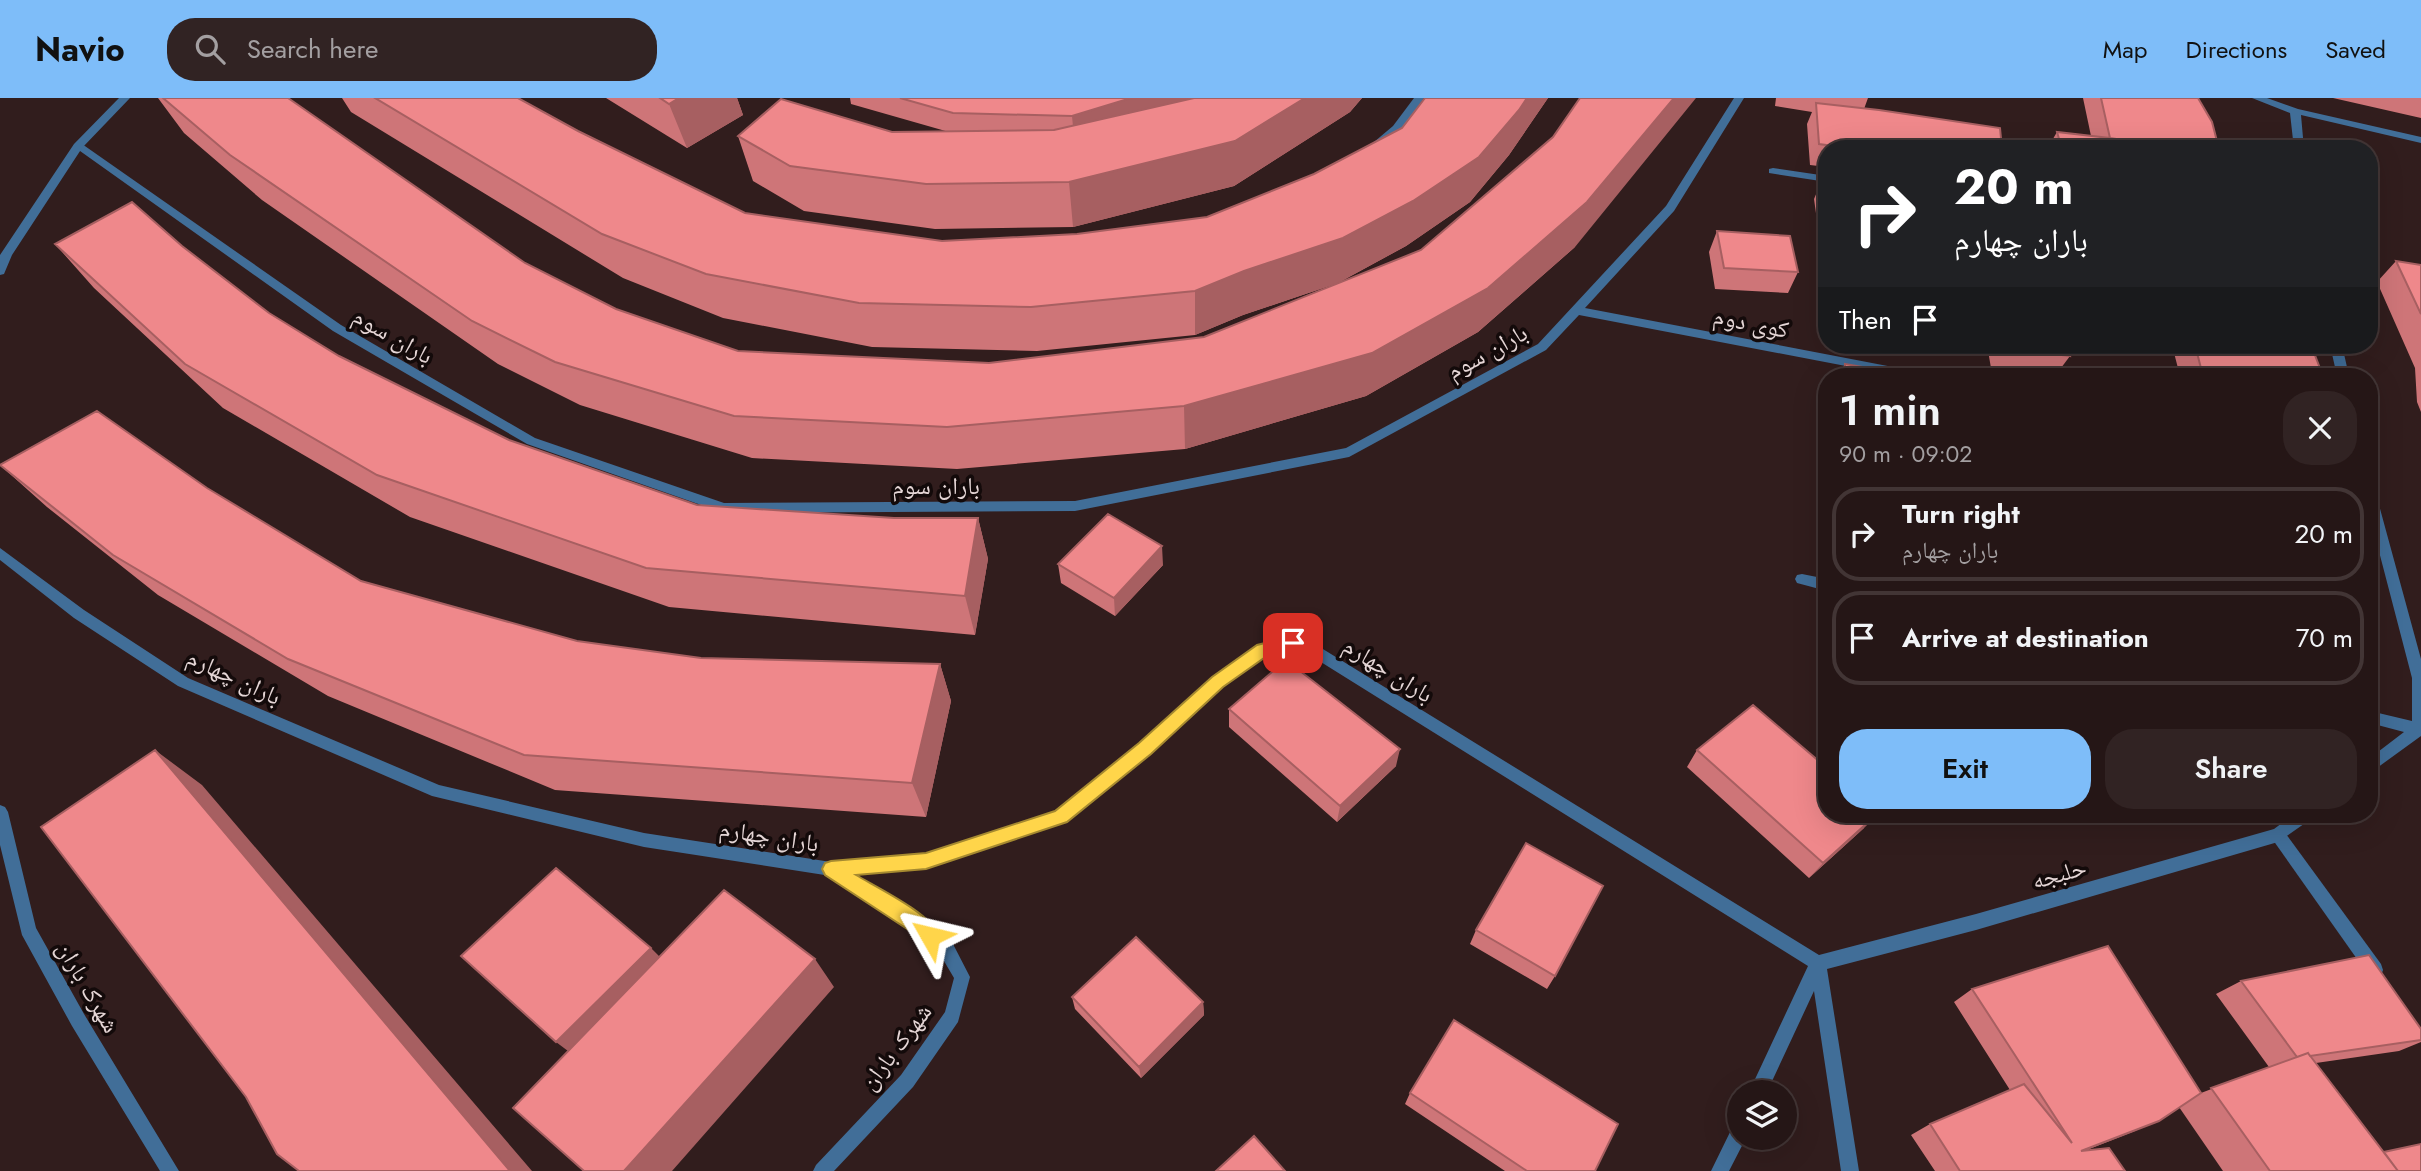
<!DOCTYPE html>
<html lang="en">
<head>
<meta charset="utf-8">
<style>
  body { margin:0; font-family:Jost,"Noto Naskh Arabic",sans-serif; background:#312323; color:#f1f3f6; height:100vh; display:flex; flex-direction:column; font-size:26px; white-space:nowrap }
  * { box-sizing:border-box; margin:0 }
  p { font-size:23px; color:#a39fa1 }
  .icon { flex:none; width:38px; height:38px; fill:none; stroke:currentColor; stroke-width:2; stroke-linecap:round; stroke-linejoin:round }
  .map { position:relative; flex:1; overflow:hidden }
  .side { position:absolute; left:1818px; top:270px; width:560px; height:455px; display:flex; flex-direction:column; background:#251616; border-radius:28px; box-shadow:0 7px 28px #0002,0 0 0 2px #423535 }
  .side>* { flex:none }
  .banner { position:absolute; left:1818px; top:42px; width:560px; height:214px; border-radius:28px; box-shadow:0 7px 28px #0002,0 0 0 2px #423535; background:#202124; color:#fff; overflow:hidden }
  .fabs { position:absolute; left:1727px; top:982px; display:grid; gap:14px }
  .fabs a { display:grid; place-items:center; width:70px; height:70px; border-radius:50%; background:#251616; box-shadow:0 7px 28px #0002,0 0 0 2px #423535; font-size:35px }
  .pin { position:absolute; display:grid; place-items:center; width:60px; height:60px; color:#fff; margin:-30px; border-radius:14px; box-shadow:0 4px 10px #0006 }
  .me { position:absolute; width:77px; margin:-38px; rotate:307deg; stroke-linejoin:round; filter:drop-shadow(0 0 5px #0008) }
  .turn { display:flex; align-items:center; gap:24px; height:147px; padding:0 21px; font-size:32px }
  .turn .icon { width:91px; height:91px; stroke-width:2.5 }
  .turn b { display:block; font-size:49px; line-height:60px }
  .then { display:flex; align-items:center; height:66px; padding:0 21px; background:#0003; gap:14px; font-size:26px }
  .round { display:grid; place-items:center; flex:none; width:74px; height:74px; border-radius:28px; background:#312323 }
  .headline { display:flex; align-items:center; justify-content:space-between; height:119px; padding:0 21px }
  h1 { font-size:42px; font-weight:600; line-height:52px }
  .action { display:flex; gap:14px; margin-top:auto; padding:14px 21px }
  .action a { flex:1; height:80px; border-radius:28px; background:#7ebdf9; color:#111; font-size:28px; font-weight:600; line-height:80px; text-align:center }
  .action a+a { background:#312323; color:#f1f3f6 }
  ul { padding:0; list-style:none }
  li { display:flex; align-items:center; gap:21px; height:94px; margin:0 14px 10px; padding:0 7px; border:4px solid #423535; border-radius:28px }
  li div { flex:1 }
  li b { display:block; font-size:26px }
  li em { font-style:normal }
  header { display:flex; align-items:center; gap:42px; box-sizing:border-box; height:98px; padding:0 35px; background:#7ebdf9; color:#111 }
  header strong { font-size:33px }
  nav { display:flex; gap:38px; margin-inline-start:auto; font-size:24px }
  .search { width:490px; height:63px; background:#312323; display:flex; align-items:center; gap:18px; box-sizing:border-box; padding:0 24px; border-radius:28px; color:#a39fa1; font-size:26px }
  .map>svg:first-child { display:block }
</style>
</head>
<body>
<header>
<strong>Navio</strong>
<div class="search"><svg class="icon" aria-label="search" viewBox="0 0 24 24"><circle cx="10" cy="10" r="6"/><path d="M15 15l6 6"/></svg>Search here</div>
<nav><a>Map</a><a>Directions</a><a>Saved</a></nav>
</header>
<div class="map">
<svg width="2421" height="1073" viewBox="0 0 2421 1073">
  <rect width="100%" height="100%" fill="#311d1d"/>
  <g fill="none" stroke-linecap="round" stroke-linejoin="round">
    <path fill="#416e98" fill-rule="evenodd" d="M 2278,730 L 2283,732 L 2381,866 L 2383,872 L 2381,878 L 2375,880 L 2369,878 L 2273,742 L 2270,737 L 2273,732 Z"/>
    <path fill="#416e98" fill-rule="evenodd" d="M 1414,0 L 1424,0 L 1401,32 L 1382,48 L 1374,48 L 1374,44 L 1393,28 Z
      M 1734,0 L 1744,0 L 1674,113 L 1585,210 L 1919,274 L 1925,278 L 1898,278 L 1579,217 L 1546,252 L 1349,359 L 1075,413 L 724,415 L 527,346 L 333,233 L 73,48 L 78,45 L 82,46 L 341,227 L 535,340 L 724,405 L 1075,403 L 1346,350 L 1538,246 L 1666,108 Z
      M 2252,0 L 2267,0 L 2298,11 L 2421,39 L 2421,45 L 2301,17 L 2304,51 L 2294,51 L 2290,15 Z
      M 1773,70 L 1827,78 L 1827,84 L 1769,75 L 1769,71 Z
      M 2330,247 L 2342,247 L 2349,278 L 2337,278 Z
      M 2370,391 L 2376,396 L 2421,561 L 2421,638 L 2370,675 L 2370,660 L 2404,634 L 2370,625 L 2370,613 L 2412,623 L 2412,580 L 2370,419 Z
      M 0,450 L 84,512 L 188,580 L 439,687 L 644,735 L 831,764 L 926,756 L 1056,714 L 1140,645 L 1212,580 L 1257,548 L 1293,539 L 1318,548 L 1819,857 L 1976,816 L 2274,731 L 2294,716 L 2314,716 L 2311,721 L 2278,744 L 1976,832 L 1827,871 L 1859,1073 L 1841,1073 L 1814,893 L 1767,994 L 1749,994 L 1808,868 L 1308,556 L 1293,551 L 1266,557 L 1222,588 L 1150,655 L 1066,724 L 926,770 L 831,778 L 644,749 L 432,698 L 178,588 L 74,520 L 0,462 Z
      M 1802,476 L 1827,481 L 1827,493 L 1797,485 L 1795,481 L 1797,477 Z
      M 1740,1023 L 1740,1040 L 1746,1040 L 1729,1073 L 1711,1073 L 1734,1026 Z"/>
    <path fill="#416e98" fill-rule="evenodd" d="M 119,0 L 130,0 L 82,50 L 12,157 L 4,176 L 0,177 L 0,157 L 74,46 Z
      M 0,707 L 5,709 L 8,714 L 36,830 L 84,916 L 179,1073 L 160,1073 L 72,928 L 22,837 L 0,747 Z
      M 831,764 L 919,818 L 953,846 L 970,879 L 958,924 L 913,989 L 834,1073 L 813,1073 L 816,1067 L 901,977 L 945,914 L 954,880 L 941,858 L 907,828 L 825,776 L 823,771 L 825,766 Z"/>
  </g>
  <path fill="#ce7578" d="M 158,0 L 288,0 L 525,165 L 616,211 L 738,253 L 989,265 L 1204,239 L 1575,149 L 1478,234 L 1366,298 L 1185,351 L 957,371 L 752,360 L 580,307 L 498,266 L 262,102 L 184,35 Z
    M 342,0 L 518,0 L 578,33 L 745,115 L 942,143 L 1077,136 L 1207,119 L 1314,76 L 1402,30 L 1425,0 L 1548,0 L 1509,57 L 1470,104 L 1406,148 L 1338,185 L 1243,217 L 1195,237 L 1037,253 L 872,249 L 723,220 L 623,180 L 351,14 Z
    M 606,0 L 737,0 L 743,17 L 687,50 Z
    M 850,0 L 1362,0 L 1350,14 L 1234,88 L 1073,129 L 935,131 L 804,113 L 753,83 L 738,38 L 949,34 L 851,6 Z
    M 1776,0 L 1868,0 L 1864,11 L 2002,51 L 1827,51 L 1827,69 L 1810,67 L 1807,26 L 1812,14 L 1775,8 Z
    M 2083,0 L 2198,0 L 2219,51 L 2047,51 L 2057,34 L 2091,38 Z
    M 2333,0 L 2421,0 L 2421,20 Z
    M 1823,80 L 1827,81 L 1827,159 L 1822,158 L 1814,101 Z
    M 1717,133 L 1798,174 L 1788,195 L 1715,191 L 1709,154 Z
    M 55,146 L 182,148 L 269,215 L 339,258 L 509,342 L 697,407 L 894,420 L 978,420 L 988,461 L 975,537 L 669,509 L 410,419 L 223,310 L 94,190 Z
    M 2396,163 L 2421,167 L 2421,314 L 2417,304 L 2415,270 L 2377,184 Z
    M 1867,247 L 1936,247 L 1932,253 Z
    M 1987,247 L 2067,247 L 2070,258 L 2055,278 L 1991,270 Z
    M 2172,247 L 2311,247 L 2323,278 L 2180,278 Z
    M 1845,266 L 1915,278 L 1838,278 Z
    M 0,367 L 207,390 L 361,483 L 577,543 L 701,560 L 940,566 L 951,603 L 926,719 L 555,692 L 328,598 L 158,497 L 47,409 Z
    M 1058,466 L 1163,467 L 1115,518 L 1061,485 Z
    M 1229,611 L 1396,668 L 1337,724 L 1229,629 Z
    M 1697,652 L 1864,730 L 1809,780 L 1687,669 Z
    M 1476,832 L 1555,878 L 1547,891 L 1470,846 Z
    M 2241,883 L 2421,931 L 2421,944 L 2399,953 L 2316,965 L 2384,1054 L 2421,1073 L 2223,1073 L 2179,1009 L 2135,1033 L 2084,1053 L 2125,1073 L 1935,1073 L 1911,1037 L 1930,1026 L 2010,992 L 1954,904 L 1972,891 L 2201,995 L 2269,969 L 2216,896 Z
    M 1072,899 L 1203,904 L 1204,917 L 1141,980 L 1075,911 Z
    M 1410,995 L 1595,1073 L 1505,1073 L 1405,1006 Z"/>
  <path fill="#a75f61" d="M 679,0 L 737,0 L 743,17 L 687,50 L 669,6 Z
    M 1131,0 L 1201,0 L 1074,39 L 1072,18 Z
    M 1305,0 L 1362,0 L 1350,14 L 1234,88 L 1073,129 L 1069,84 Z
    M 1527,0 L 1548,0 L 1509,57 L 1470,104 L 1406,148 L 1338,185 L 1243,217 L 1195,237 L 1195,193 Z
    M 1674,0 L 1696,0 L 1575,149 L 1478,234 L 1366,298 L 1185,351 L 1184,308 Z
    M 978,420 L 988,461 L 975,537 L 965,498 Z
    M 1162,448 L 1163,467 L 1115,518 L 1114,500 Z
    M 940,566 L 951,603 L 926,719 L 912,685 Z
    M 1400,651 L 1396,668 L 1337,724 L 1340,708 Z
    M 155,652 L 202,687 L 532,1073 L 510,1073 Z
    M 1878,716 L 1864,730 L 1809,780 L 1823,765 Z
    M 651,850 L 664,863 L 572,956 L 556,944 Z
    M 815,861 L 834,889 L 672,1073 L 624,1073 Z
    M 1203,904 L 1204,917 L 1141,980 L 1139,969 Z"/>
  <path fill="#ef888b" stroke="#a75f61" stroke-width="2" d="M 163,0 L 288,0 L 525,165 L 616,211 L 738,253 L 989,265 L 1204,239 L 1421,152 L 1553,39 L 1580,0 L 1674,0 L 1587,104 L 1488,190 L 1372,255 L 1184,308 L 947,329 L 734,318 L 555,264 L 472,223 L 230,57 Z
    M 375,0 L 518,0 L 578,33 L 745,115 L 942,143 L 1077,136 L 1207,119 L 1314,76 L 1402,30 L 1425,0 L 1527,0 L 1519,12 L 1479,59 L 1413,103 L 1343,140 L 1244,173 L 1195,193 L 1031,209 L 859,205 L 706,176 L 602,136 Z
    M 660,0 L 679,0 L 669,6 Z
    M 900,0 L 1131,0 L 1072,18 L 953,15 Z
    M 1194,0 L 1305,0 L 1235,43 L 1069,84 L 926,86 L 790,68 L 738,38 L 781,1 L 892,34 L 1054,32 Z
    M 2101,0 L 2198,0 L 2212,24 L 2219,51 L 2180,51 L 2110,40 L 2113,51 L 2062,51 L 2057,34 L 2110,40 Z
    M 1816,5 L 1879,12 L 2000,30 L 2002,51 L 1856,51 L 1819,46 Z
    M 1823,80 L 1827,81 L 1827,104 Z
    M 132,104 L 182,148 L 269,215 L 339,258 L 509,342 L 697,407 L 894,420 L 978,420 L 965,498 L 646,470 L 377,377 L 185,266 L 55,146 Z
    M 1717,133 L 1790,138 L 1798,174 L 1724,170 Z
    M 2396,163 L 2421,167 L 2421,216 Z
    M 2004,247 L 2067,247 L 2070,258 L 2005,250 Z
    M 2195,247 L 2311,247 L 2323,278 L 2203,278 Z
    M 1845,266 L 1915,278 L 1845,278 Z
    M 97,313 L 207,390 L 361,483 L 577,543 L 701,560 L 940,566 L 912,685 L 524,657 L 288,561 L 113,457 L 0,367 Z
    M 1108,416 L 1162,448 L 1114,500 L 1058,466 Z
    M 1286,562 L 1400,651 L 1340,708 L 1229,611 Z
    M 1753,607 L 1827,670 L 1827,716 L 1877,716 L 1823,765 L 1697,652 Z
    M 155,652 L 510,1073 L 299,1073 L 277,1056 L 246,999 L 41,729 Z
    M 1526,745 L 1603,788 L 1555,878 L 1476,832 Z
    M 556,770 L 651,850 L 556,944 L 461,858 Z
    M 724,792 L 815,861 L 624,1073 L 584,1073 L 513,1010 Z
    M 1136,839 L 1203,904 L 1139,969 L 1072,899 Z
    M 2108,848 L 2201,995 L 2159,1023 L 2081,1053 L 2109,1050 L 2125,1073 L 1960,1073 L 1930,1026 L 2024,986 L 2072,1045 L 1972,891 Z
    M 2369,857 L 2421,931 L 2421,942 L 2310,958 L 2308,955 L 2297,959 L 2241,883 Z
    M 1454,922 L 1618,1026 L 1595,1073 L 1527,1073 L 1410,995 Z
    M 2308,955 L 2398,1073 L 2270,1073 L 2211,990 Z
    M 1254,1038 L 1285,1073 L 1216,1073 Z
    M 2421,1046 L 2421,1073 L 2398,1073 L 2384,1054 Z"/>
  <path fill="#ffd54a" stroke="#a68a30" stroke-width="2" d="M 1293,538 L 1298,540 L 1301,545 L 1298,550 L 1267,558 L 1223,589 L 1151,656 L 1067,724 L 926,771 L 856,777 C 878,790 930,815 940,838 L 937,844 L 930,846 L 825,777 L 822,771 L 825,765 L 831,763 L 926,755 L 1055,713 L 1139,645 L 1212,579 L 1257,547 Z"/>
  <g text-anchor="middle" stroke-width="7" stroke-linejoin="round" paint-order="stroke">
    <g font-size="24" fill="#e5d6d6" stroke="#130a0a">
      <text transform="translate(1751 225) rotate(11)" y="8">کوی دوم</text>
      <text transform="translate(393 238) rotate(30)" y="8">باران سوم</text>
      <text transform="translate(1487 254) rotate(-29)" y="8">باران سوم</text>
      <text x="936" y="396">باران سوم</text>
      <text transform="translate(1388 572) rotate(32)" y="8">باران چهارم</text>
      <text transform="translate(234 579) rotate(25)" y="8">باران چهارم</text>
      <text transform="translate(769 738) rotate(9)" y="8">باران چهارم</text>
      <text transform="translate(2059 776) rotate(-16)" y="8">حلبجه</text>
      <text transform="translate(88 889) rotate(60)" y="8">شهرک باران</text>
      <text transform="translate(896 949) rotate(-53)" y="8">شهرک باران</text>
    </g>
  </g>
</svg>
<div class="fabs">
<a><svg class="icon" aria-label="layers" viewBox="0 0 24 24"><path d="M12 4l9 5-9 5-9-5zM3 14l9 5 9-5"/></svg></a>
</div>
<div class="pin" style="left:1293px;top:545px;background:#d93025"><svg class="icon" aria-label="arrive" viewBox="0 0 24 24"><path d="M6 21V4h12l-3 4 3 4H6"/></svg></div>
<svg class="me" style="left:930px;top:838px" viewBox="-20 -20 40 40"><path d="M0-17L14 15 0 8-14 15z" fill="#ffd54a" stroke="#fff" stroke-width="4"/></svg>
<div class="banner">
<div class="turn"><svg class="icon" aria-label="right" viewBox="0 0 24 24"><path d="M7 20v-9h11M14 6l5 5-5 5"/></svg><div><b>20 m</b>باران چهارم</div></div>
<div class="then">Then<svg class="icon" aria-label="arrive" viewBox="0 0 24 24"><path d="M6 21V4h12l-3 4 3 4H6"/></svg></div>
</div>
<section class="side">
<div class="headline"><div><h1>1 min</h1><p>90 m · 09:02</p></div><a class="round"><svg class="icon" aria-label="close" viewBox="0 0 24 24"><path d="M6 6l12 12M18 6L6 18"/></svg></a></div>
<ul>
<li><svg class="icon" aria-label="right" viewBox="0 0 24 24"><path d="M7 20v-9h11M14 6l5 5-5 5"/></svg><div><b>Turn right</b><p>باران چهارم</p></div><em>20 m</em></li>
<li><svg class="icon" aria-label="arrive" viewBox="0 0 24 24"><path d="M6 21V4h12l-3 4 3 4H6"/></svg><div><b>Arrive at destination</b></div><em>70 m</em></li>
</ul>
<div class="action"><a>Exit</a><a>Share</a></div>
</section>
</div>
</body>
</html>
